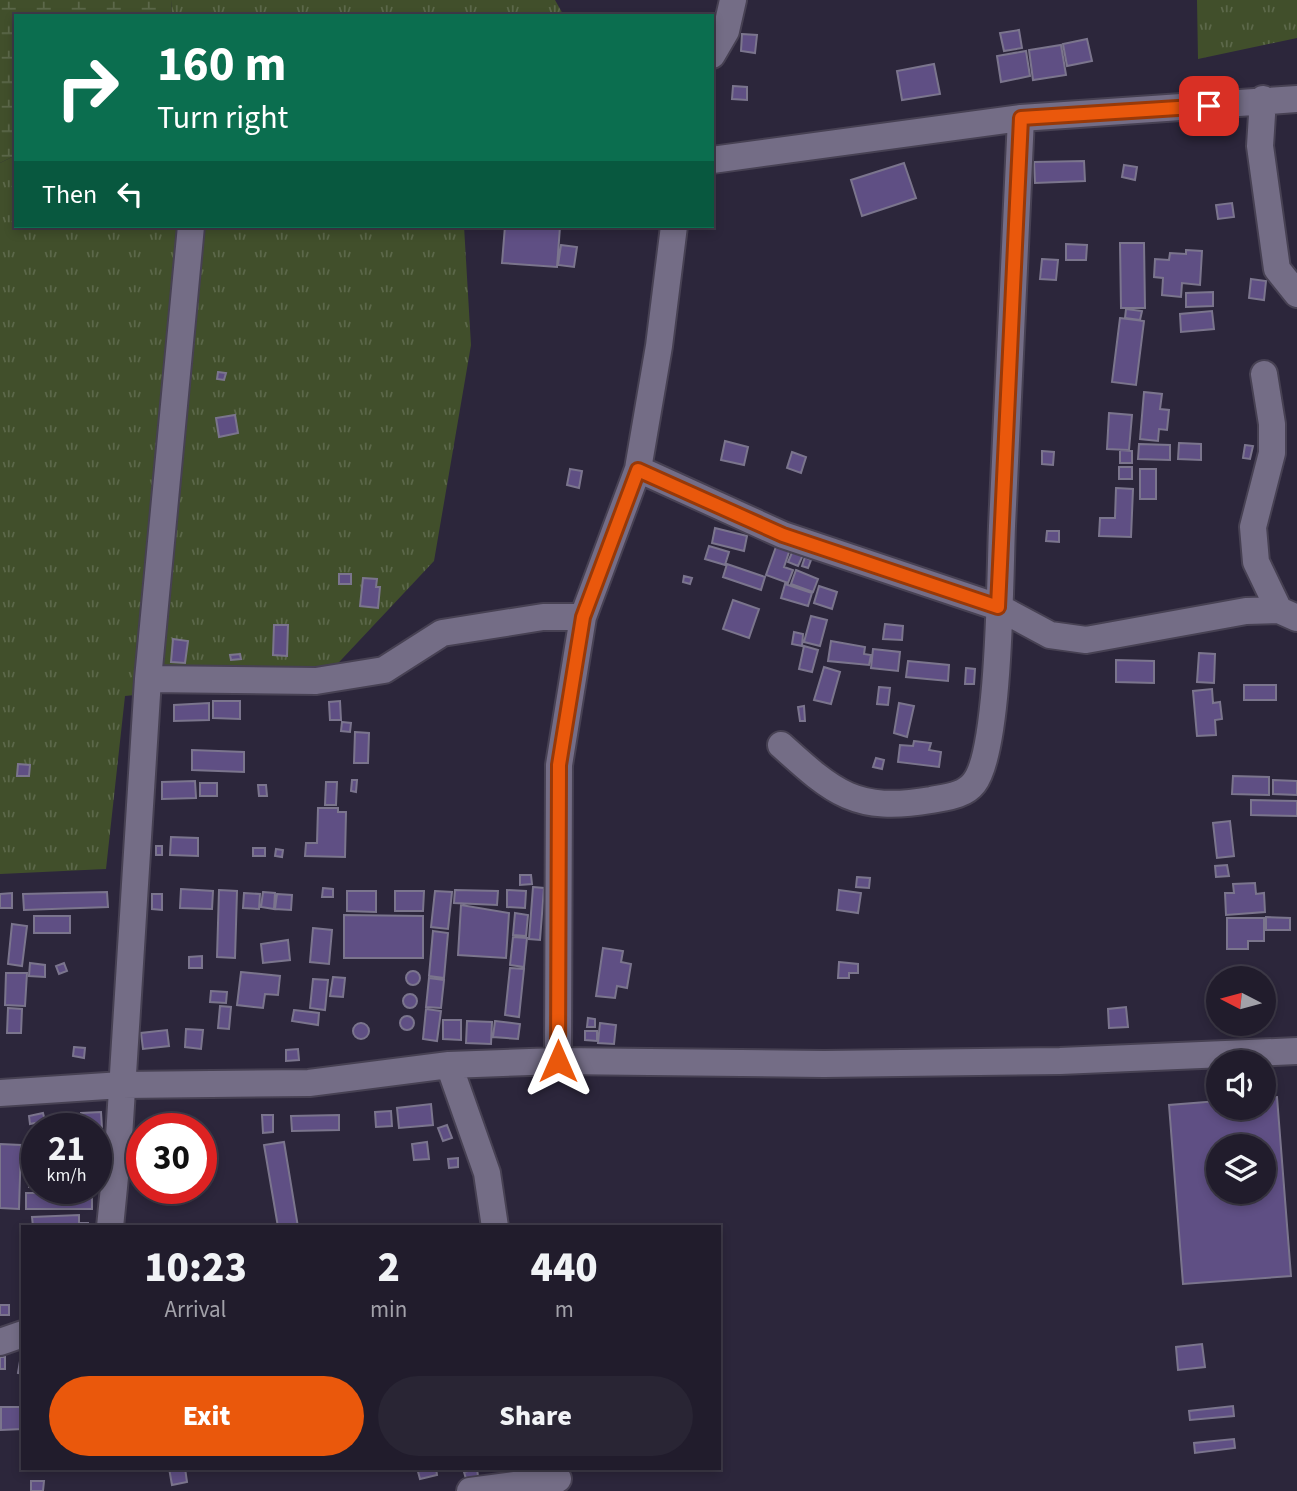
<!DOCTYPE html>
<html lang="en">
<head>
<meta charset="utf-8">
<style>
  body { margin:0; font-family:"Source Sans 3",sans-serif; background:#292534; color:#f1f3f6; height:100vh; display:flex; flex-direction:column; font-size:26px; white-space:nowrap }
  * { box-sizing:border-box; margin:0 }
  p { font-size:23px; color:#a2a1a9 }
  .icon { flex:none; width:38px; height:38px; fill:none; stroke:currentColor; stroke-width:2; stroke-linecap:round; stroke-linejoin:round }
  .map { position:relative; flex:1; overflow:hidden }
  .sheet { position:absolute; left:21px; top:1225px; width:700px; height:245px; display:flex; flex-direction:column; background:#211c2c; border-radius:0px; box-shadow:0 4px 10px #0003,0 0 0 2px #3e3a48 }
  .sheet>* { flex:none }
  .top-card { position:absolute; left:14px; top:14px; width:700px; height:214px; border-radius:0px; box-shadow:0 4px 10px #0003,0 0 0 2px #3e3a48; background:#0b6e4f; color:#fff; overflow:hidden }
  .needle { width:46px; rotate:276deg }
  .controls { position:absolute; left:1206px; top:966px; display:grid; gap:14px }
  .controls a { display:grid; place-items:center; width:70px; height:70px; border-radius:50%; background:#211c2c; box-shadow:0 4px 10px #0003,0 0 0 2px #3e3a48; font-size:35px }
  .speed { position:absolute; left:21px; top:1113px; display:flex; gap:14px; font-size:35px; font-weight:700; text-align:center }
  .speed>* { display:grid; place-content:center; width:91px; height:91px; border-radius:50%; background:#211c2c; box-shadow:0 4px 10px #0003,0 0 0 2px #3e3a48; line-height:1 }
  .speed small { font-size:18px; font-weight:400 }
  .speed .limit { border:10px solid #d22; background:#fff; color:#111 }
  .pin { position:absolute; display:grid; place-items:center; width:60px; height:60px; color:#fff; margin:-30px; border-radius:14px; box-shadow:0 4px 10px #0006 }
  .me { position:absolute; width:77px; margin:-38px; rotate:0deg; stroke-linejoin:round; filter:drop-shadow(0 0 5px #0008) }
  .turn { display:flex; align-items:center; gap:24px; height:147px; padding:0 28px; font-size:32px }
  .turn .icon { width:91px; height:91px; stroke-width:2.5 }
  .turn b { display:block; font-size:49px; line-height:60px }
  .then { display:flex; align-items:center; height:66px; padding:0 28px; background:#0003; gap:14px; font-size:26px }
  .eta { display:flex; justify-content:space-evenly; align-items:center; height:119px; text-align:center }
  .eta b { font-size:42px; font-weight:800; line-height:49px }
  .button { display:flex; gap:14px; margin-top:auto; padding:14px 28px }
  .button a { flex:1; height:80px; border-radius:42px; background:#ea580c; color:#fff; font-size:28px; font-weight:800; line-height:80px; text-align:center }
  .button a+a { background:#292534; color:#f1f3f6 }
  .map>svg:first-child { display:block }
</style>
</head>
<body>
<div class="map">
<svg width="1297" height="1491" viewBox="0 0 1297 1491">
  <defs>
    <pattern id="grass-tufts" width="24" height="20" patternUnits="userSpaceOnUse" patternTransform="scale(1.75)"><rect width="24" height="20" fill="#414f2b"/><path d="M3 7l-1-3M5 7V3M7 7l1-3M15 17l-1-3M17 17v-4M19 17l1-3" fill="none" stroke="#5c684a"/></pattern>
    <pattern id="wetland-marsh" width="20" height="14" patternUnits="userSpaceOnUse" patternTransform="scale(1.75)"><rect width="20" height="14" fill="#414f2b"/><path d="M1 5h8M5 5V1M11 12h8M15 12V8" fill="none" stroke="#5c684a"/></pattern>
  </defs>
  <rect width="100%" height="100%" fill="#2c263b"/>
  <path fill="url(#grass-tufts)" d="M 172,0 L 555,0 L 564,16 L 171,16 Z
    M 1197,0 L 1297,0 L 1297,38 L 1198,59 Z
    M 16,155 L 16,226 L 464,226 L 471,345 L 434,561 L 327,675 L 125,696 L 106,869 L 0,874 L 0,163 Z"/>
  <path fill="url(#wetland-marsh)" d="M 0,0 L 172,0 L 171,16 L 16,16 L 16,155 L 0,163 Z"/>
  <path fill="#5f4f84" stroke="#7b758d" stroke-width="2" fill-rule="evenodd" d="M 1019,30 L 1022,48 L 1004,51 L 1000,33 Z
    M 742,34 L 757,35 L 755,53 L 741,51 Z
    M 1087,39 L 1092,61 L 1067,66 L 1063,44 Z
    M 1061,45 L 1066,75 L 1033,80 L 1029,50 Z
    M 1026,51 L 1030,76 L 1001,82 L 997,56 Z
    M 934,64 L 940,94 L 902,100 L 897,71 Z
    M 733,86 L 747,87 L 747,100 L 732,99 Z
    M 1084,161 L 1085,181 L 1035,183 L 1034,162 Z
    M 904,163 L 916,198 L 862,216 L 851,180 Z
    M 1124,165 L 1137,167 L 1135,180 L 1122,177 Z
    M 1232,203 L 1234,217 L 1218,219 L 1216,205 Z
    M 505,226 L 560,227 L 557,267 L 502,263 Z
    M 1120,243 L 1144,243 L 1145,308 L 1121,308 Z
    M 1066,244 L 1087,245 L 1086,260 L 1066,260 Z
    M 561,245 L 577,247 L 574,267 L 558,265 Z
    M 1186,250 L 1202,251 L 1200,285 L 1182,283 L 1181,297 L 1162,295 L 1163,278 L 1154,277 L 1155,259 L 1169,260 L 1170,253 L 1186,254 Z
    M 1042,259 L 1058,260 L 1056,280 L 1040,279 Z
    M 1251,279 L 1266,281 L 1264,300 L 1249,298 Z
    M 1213,292 L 1213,306 L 1186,307 L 1186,293 Z
    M 1126,309 L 1142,311 L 1140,320 L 1125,318 Z
    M 1212,311 L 1214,329 L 1181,332 L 1180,314 Z
    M 1120,318 L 1144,321 L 1136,385 L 1112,382 Z
    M 218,372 L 226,373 L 224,380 L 217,379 Z
    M 1144,392 L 1162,394 L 1160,409 L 1169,410 L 1167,430 L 1159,429 L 1158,441 L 1140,439 Z
    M 1109,413 L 1132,415 L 1129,450 L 1107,449 Z
    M 235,415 L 238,433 L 219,437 L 216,418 Z
    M 725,441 L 748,447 L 744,465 L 721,460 Z
    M 1179,443 L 1201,444 L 1201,460 L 1178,459 Z
    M 1139,444 L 1170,445 L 1170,460 L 1138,459 Z
    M 1245,445 L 1253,446 L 1250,459 L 1243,458 Z
    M 1120,450 L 1132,451 L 1132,463 L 1120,463 Z
    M 1042,451 L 1054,452 L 1053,465 L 1042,464 Z
    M 792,452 L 806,457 L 801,473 L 787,468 Z
    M 1119,467 L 1132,467 L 1132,479 L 1119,479 Z
    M 570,469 L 582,471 L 579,488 L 567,485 Z
    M 1140,469 L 1156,469 L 1156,499 L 1140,499 Z
    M 1116,488 L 1133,489 L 1131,537 L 1099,536 L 1100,518 L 1115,518 Z
    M 715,528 L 747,536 L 744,551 L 712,543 Z
    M 1047,531 L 1059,531 L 1059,542 L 1046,541 Z
    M 778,541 L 791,546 L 784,567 L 793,570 L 788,583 L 766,575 Z
    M 709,546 L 729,552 L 725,565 L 705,559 Z
    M 793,550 L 803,555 L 798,566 L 788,562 Z
    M 805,557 L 811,560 L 808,568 L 802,566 Z
    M 727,564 L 765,577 L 761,590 L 723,577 Z
    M 796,570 L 818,579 L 813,592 L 791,584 Z
    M 339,574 L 351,574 L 351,584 L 339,584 Z
    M 684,576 L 692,578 L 690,584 L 683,582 Z
    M 363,578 L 377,579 L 376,587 L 380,587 L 378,608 L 360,606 Z
    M 785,584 L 812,593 L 808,606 L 781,598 Z
    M 819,586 L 837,592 L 832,609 L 814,603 Z
    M 733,600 L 759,609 L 749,638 L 723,629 Z
    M 811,616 L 827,620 L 820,646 L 804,642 Z
    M 885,624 L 903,626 L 902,640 L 883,639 Z
    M 274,625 L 288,625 L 287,656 L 273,655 Z
    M 794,632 L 803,634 L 802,646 L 792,644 Z
    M 173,639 L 188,641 L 185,663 L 171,662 Z
    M 831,641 L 865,647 L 864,654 L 871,655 L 869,665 L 828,661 Z
    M 804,646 L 818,650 L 812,672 L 799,669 Z
    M 873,649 L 900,652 L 898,671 L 871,668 Z
    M 1199,653 L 1215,654 L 1214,683 L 1197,682 Z
    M 240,654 L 241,659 L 231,660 L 230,655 Z
    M 1116,660 L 1154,661 L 1154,683 L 1116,682 Z
    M 908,661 L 949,665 L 948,681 L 906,677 Z
    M 824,667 L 840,672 L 831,704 L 814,700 Z
    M 966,668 L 975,669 L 974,684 L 965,684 Z
    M 1244,685 L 1276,685 L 1276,700 L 1244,700 Z
    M 879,687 L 890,688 L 888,705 L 877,704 Z
    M 1212,689 L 1213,703 L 1220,702 L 1222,719 L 1215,720 L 1216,735 L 1197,736 L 1193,691 Z
    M 213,701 L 240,701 L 240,719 L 213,718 Z
    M 340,701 L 341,720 L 330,720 L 329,702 Z
    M 209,703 L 209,720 L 174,721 L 174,705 Z
    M 899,703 L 914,706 L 907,737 L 894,733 Z
    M 804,706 L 805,721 L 800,721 L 798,707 Z
    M 342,722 L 351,723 L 350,732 L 341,731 Z
    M 355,732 L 369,733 L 368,763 L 354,763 Z
    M 914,741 L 931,743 L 929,750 L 941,752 L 939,767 L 898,762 L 900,745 L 913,746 Z
    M 192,750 L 244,752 L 244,772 L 192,770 Z
    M 876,758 L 884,760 L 882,769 L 873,767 Z
    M 18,764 L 30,765 L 29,776 L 17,776 Z
    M 1233,776 L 1269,777 L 1269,795 L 1232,794 Z
    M 352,780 L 357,780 L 356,792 L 351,791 Z
    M 1273,780 L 1297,781 L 1297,795 L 1273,794 Z
    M 195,781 L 196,798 L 162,799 L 162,782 Z
    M 326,782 L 337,782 L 336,805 L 325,805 Z
    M 200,783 L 217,783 L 217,796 L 200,796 Z
    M 258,785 L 266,785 L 267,796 L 259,796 Z
    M 1251,800 L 1297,801 L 1297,816 L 1251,815 Z
    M 318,808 L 338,808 L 338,812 L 346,812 L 345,857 L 305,856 L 306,843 L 317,843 Z
    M 1230,821 L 1234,856 L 1217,858 L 1213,823 Z
    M 171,837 L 198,838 L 198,856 L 170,855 Z
    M 156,846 L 162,846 L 162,855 L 156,855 Z
    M 253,848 L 265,848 L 265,856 L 253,856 Z
    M 276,849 L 283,850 L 282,857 L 275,856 Z
    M 1227,865 L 1229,876 L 1216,877 L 1215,866 Z
    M 520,875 L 531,875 L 532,884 L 520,885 Z
    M 857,877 L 870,878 L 869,888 L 856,887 Z
    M 1255,883 L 1256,894 L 1264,893 L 1265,912 L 1226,915 L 1225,893 L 1234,893 L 1233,884 Z
    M 533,887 L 544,888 L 540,940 L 529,939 Z
    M 323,888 L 333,889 L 333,897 L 322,897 Z
    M 181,889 L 213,891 L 212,909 L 180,908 Z
    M 219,890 L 237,891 L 235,958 L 217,957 Z
    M 455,890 L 498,891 L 497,905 L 454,903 Z
    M 507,890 L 526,891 L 525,908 L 507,907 Z
    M 839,890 L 861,893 L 858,913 L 837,910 Z
    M 347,891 L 376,891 L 376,912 L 347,911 Z
    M 395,891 L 424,891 L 423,911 L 395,911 Z
    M 435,891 L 452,892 L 448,929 L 431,927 Z
    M 107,892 L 108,907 L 24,910 L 23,894 Z
    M 263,892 L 275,893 L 274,909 L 261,907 Z
    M 12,893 L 12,908 L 0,908 L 0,894 Z
    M 244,893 L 260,894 L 259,909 L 243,908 Z
    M 152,894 L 162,894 L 162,910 L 152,909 Z
    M 277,894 L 292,895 L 291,910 L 275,909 Z
    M 461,905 L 509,913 L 506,958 L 458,955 Z
    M 515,913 L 528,915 L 526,936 L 513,935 Z
    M 344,915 L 423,916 L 423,958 L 344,958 Z
    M 34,916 L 70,916 L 70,933 L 34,933 Z
    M 1266,917 L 1290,918 L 1290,930 L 1266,930 Z
    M 1227,918 L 1264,918 L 1264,941 L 1248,941 L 1248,949 L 1227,949 Z
    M 12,924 L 27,926 L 22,966 L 8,964 Z
    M 313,928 L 332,930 L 329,964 L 310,962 Z
    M 433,931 L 448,933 L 444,978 L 429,976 Z
    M 513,937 L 527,938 L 524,967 L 510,965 Z
    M 288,940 L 290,960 L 263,963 L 261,944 Z
    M 603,948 L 623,951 L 621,962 L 631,964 L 627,988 L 617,986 L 615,998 L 596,996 Z
    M 202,956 L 202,968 L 189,968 L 189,957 Z
    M 839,962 L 858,964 L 858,973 L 849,973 L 849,978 L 838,978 Z
    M 30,963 L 45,965 L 45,977 L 29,976 Z
    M 64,963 L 67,971 L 59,974 L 56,966 Z
    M 510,968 L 524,969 L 519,1017 L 505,1015 Z
    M406 978a7 7 0 1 1 14 0a7 7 0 1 1-14 0Z
    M 241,972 L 280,976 L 278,995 L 265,994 L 263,1008 L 237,1005 Z
    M 6,973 L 27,973 L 25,1006 L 5,1005 Z
    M 333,977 L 345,978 L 343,997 L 330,996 Z
    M 429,978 L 444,980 L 441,1008 L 426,1007 Z
    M 313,979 L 328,980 L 325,1010 L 310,1008 Z
    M 211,991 L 227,992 L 226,1003 L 210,1002 Z
    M403 1001a7 7 0 1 1 14 0a7 7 0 1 1-14 0Z
    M 220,1006 L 231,1007 L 229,1029 L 218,1028 Z
    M 1126,1007 L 1128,1027 L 1109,1028 L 1108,1009 Z
    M 8,1008 L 22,1009 L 21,1033 L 7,1033 Z
    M 426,1009 L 441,1011 L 437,1041 L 423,1039 Z
    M 294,1010 L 319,1013 L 318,1025 L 292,1021 Z
    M400 1023a7 7 0 1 1 14 0a7 7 0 1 1-14 0Z
    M 588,1018 L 595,1019 L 595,1027 L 587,1027 Z
    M 443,1020 L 461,1020 L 461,1040 L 443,1039 Z
    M 467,1021 L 492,1022 L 491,1044 L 466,1043 Z
    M 495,1021 L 520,1024 L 518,1039 L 493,1037 Z
    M 600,1023 L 616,1025 L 614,1044 L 598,1043 Z
    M353 1031a8 8 0 1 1 16 0a8 8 0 1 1-16 0Z
    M 186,1029 L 203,1030 L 201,1049 L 185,1047 Z
    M 167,1030 L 169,1046 L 143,1049 L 141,1033 Z
    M 585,1031 L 597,1031 L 597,1041 L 585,1040 Z
    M 74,1047 L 85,1048 L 84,1058 L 73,1056 Z
    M 298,1049 L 299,1060 L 286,1061 L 286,1050 Z
    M 1277,1097 L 1291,1276 L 1183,1284 L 1169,1105 L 1218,1101 L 1218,1108 L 1264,1108 L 1264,1098 ZM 1218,1146 L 1264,1146 L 1264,1192 L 1218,1192 Z
    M 431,1104 L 433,1125 L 399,1128 L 397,1108 Z
    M 391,1111 L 392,1126 L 376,1127 L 375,1112 Z
    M 101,1112 L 102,1128 L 81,1129 L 81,1113 Z
    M 43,1113 L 45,1121 L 30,1124 L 29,1116 Z
    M 262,1115 L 273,1115 L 273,1132 L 263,1133 Z
    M 339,1115 L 339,1130 L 292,1131 L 291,1116 Z
    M 447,1125 L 452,1138 L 443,1141 L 438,1128 Z
    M 96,1132 L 103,1132 L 102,1185 L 96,1185 Z
    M 30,1137 L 37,1137 L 37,1187 L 29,1187 Z
    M 284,1142 L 298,1227 L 278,1227 L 264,1145 Z
    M 427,1142 L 429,1159 L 414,1160 L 412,1144 Z
    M 0,1144 L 21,1145 L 19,1209 L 0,1208 Z
    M 458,1158 L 458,1167 L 449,1168 L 448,1159 Z
    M 26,1193 L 92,1193 L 92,1209 L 26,1209 Z
    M 79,1215 L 79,1223 L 88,1223 L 88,1227 L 33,1227 L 32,1217 Z
    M 0,1305 L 9,1305 L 9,1315 L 0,1315 Z
    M 1202,1344 L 1205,1367 L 1178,1370 L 1176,1347 Z
    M 0,1357 L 5,1357 L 5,1369 L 0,1369 Z
    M 20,1361 L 23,1361 L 23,1374 L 18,1373 Z
    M 1233,1406 L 1234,1416 L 1190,1420 L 1189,1411 Z
    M 1,1407 L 23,1407 L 23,1429 L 1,1430 Z
    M 1234,1439 L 1235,1448 L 1195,1453 L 1194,1443 Z
    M 169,1468 L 185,1468 L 187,1482 L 172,1485 Z
    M 417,1468 L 436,1468 L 437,1475 L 420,1479 Z
    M 507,1468 L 523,1468 L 523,1470 L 509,1474 Z
    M 477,1469 L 478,1476 L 466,1479 L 464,1472 Z
    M 31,1481 L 44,1481 L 43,1491 L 31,1491 Z"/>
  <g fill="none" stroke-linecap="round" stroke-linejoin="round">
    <defs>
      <path id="street" d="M 712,55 L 726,31 L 733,0
        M 1263,99 L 1260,146 L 1277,269 L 1297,294
        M 1021,118 L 1297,99
        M 712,160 L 1021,118 C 1014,254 1008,390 1002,526 C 1000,574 1000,751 974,783 C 964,796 946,797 931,800 C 856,813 834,793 781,745
        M 1264,374 L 1272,424 L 1272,453 L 1253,527 L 1256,562 L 1279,610
        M 638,469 L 783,535 L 998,607 L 1050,635 L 1086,640 L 1246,611 L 1279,610 L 1297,618
        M 148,679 L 316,681 L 384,670 L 442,633 L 543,617 L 583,617
        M 558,1061 L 559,765 L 583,617 L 638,469 L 659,346 L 674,226
        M 449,1065 L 487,1173 L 495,1227
        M 0,1093 L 122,1085 L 309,1083 L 449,1065 L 558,1061 L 824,1064 L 1060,1061 L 1297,1051
        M 110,1227 L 119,1137 L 148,679 L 191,226
        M 0,1342 L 23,1334
        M 470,1491 L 558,1479"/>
    </defs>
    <use href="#street" stroke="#474153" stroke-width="30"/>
    <use href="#street" stroke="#746d86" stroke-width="26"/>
  </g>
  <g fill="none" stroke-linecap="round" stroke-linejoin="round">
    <defs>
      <path id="route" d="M 558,1061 L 559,765 L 583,617 L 638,470 L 783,535 L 998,607 L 1021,118 L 1209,106"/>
    </defs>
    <use href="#route" stroke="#983908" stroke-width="18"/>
    <use href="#route" stroke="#ea580c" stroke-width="12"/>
  </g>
</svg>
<div class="controls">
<a><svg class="needle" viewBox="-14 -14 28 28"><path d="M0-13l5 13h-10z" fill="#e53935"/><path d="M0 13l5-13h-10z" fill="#a2a1a9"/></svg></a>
<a><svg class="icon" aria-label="sound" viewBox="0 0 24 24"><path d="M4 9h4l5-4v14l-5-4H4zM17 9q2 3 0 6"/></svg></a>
<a><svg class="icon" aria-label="layers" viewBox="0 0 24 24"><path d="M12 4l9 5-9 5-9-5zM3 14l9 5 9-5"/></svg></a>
</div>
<div class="speed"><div>21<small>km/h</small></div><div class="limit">30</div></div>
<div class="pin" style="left:1209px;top:106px;background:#d93025"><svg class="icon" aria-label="arrive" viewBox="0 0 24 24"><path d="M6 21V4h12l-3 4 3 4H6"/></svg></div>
<svg class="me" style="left:558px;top:1061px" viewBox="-20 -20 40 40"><path d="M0-17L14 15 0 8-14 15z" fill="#ea580c" stroke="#fff" stroke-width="4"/></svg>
<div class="top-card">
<div class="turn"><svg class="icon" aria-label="right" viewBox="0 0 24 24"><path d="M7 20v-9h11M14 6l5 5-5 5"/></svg><div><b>160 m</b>Turn right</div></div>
<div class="then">Then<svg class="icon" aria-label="left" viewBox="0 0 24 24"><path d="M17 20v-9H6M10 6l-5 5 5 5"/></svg></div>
</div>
<section class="sheet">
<div class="eta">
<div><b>10:23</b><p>Arrival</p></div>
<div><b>2</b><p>min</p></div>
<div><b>440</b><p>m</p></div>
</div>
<div class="button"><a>Exit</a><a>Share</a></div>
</section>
</div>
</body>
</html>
